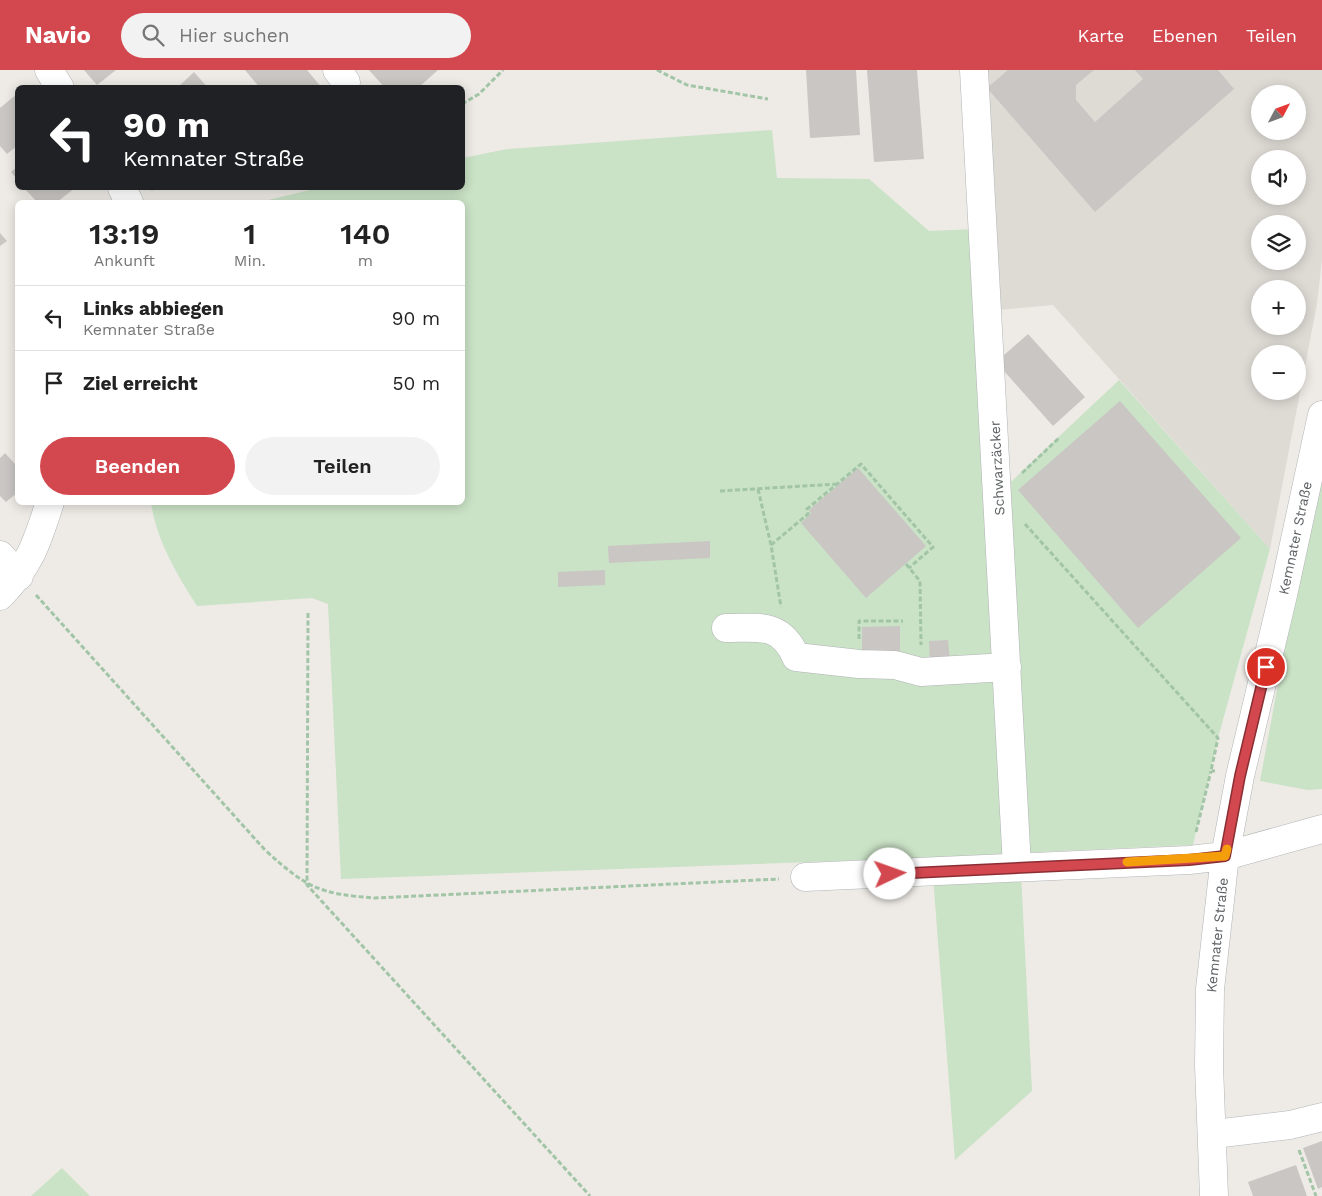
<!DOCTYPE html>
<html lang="de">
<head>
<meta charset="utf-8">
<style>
  body { margin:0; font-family:"Work Sans",sans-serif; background:#f2f2f2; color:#222; height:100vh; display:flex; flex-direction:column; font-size:19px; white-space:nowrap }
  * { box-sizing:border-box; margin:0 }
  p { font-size:16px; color:#767676 }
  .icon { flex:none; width:28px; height:28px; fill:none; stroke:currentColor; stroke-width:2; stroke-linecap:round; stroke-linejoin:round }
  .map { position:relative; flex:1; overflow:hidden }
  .side { position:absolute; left:15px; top:130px; width:450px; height:305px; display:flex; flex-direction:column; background:#fff; border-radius:8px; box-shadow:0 2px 12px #0003 }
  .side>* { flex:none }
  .banner { position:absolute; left:15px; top:15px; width:450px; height:105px; border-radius:8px; box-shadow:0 2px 12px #0003; background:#202124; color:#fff; overflow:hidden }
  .needle { width:32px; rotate:49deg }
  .tools { position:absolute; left:1251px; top:15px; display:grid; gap:10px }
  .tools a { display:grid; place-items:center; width:55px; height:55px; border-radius:50%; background:#fff; box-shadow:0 2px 12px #0003; font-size:25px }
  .pin { position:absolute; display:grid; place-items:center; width:42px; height:42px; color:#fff; margin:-21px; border:2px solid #fff; border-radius:50%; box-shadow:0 1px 5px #0007 }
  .me { position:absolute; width:55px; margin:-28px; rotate:87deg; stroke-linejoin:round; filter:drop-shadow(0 0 4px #0008) }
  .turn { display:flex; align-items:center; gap:18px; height:105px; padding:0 25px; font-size:22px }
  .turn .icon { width:65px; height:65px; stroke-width:2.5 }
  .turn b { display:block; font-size:35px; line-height:42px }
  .eta { display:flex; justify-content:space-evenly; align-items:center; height:85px; text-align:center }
  .eta b { font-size:30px; font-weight:600; line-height:35px }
  .action { display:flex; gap:10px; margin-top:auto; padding:10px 25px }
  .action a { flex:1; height:58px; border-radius:30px; background:#d3474f; color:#fff; font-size:20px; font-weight:600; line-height:58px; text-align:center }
  .action a+a { background:#f2f2f2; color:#222 }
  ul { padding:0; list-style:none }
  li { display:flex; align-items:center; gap:15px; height:65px; padding:0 25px; border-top:1px solid #e0e0e0 }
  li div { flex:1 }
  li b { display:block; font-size:19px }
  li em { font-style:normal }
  header { display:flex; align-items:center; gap:30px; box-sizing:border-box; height:70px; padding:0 25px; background:#d3474f; color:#fff }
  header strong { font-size:24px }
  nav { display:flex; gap:28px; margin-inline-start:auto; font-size:18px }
  .search { width:350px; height:45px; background:#f2f2f2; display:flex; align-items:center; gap:12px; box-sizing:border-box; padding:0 18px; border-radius:28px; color:#767676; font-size:19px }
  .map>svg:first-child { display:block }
</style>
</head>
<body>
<header>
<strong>Navio</strong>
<div class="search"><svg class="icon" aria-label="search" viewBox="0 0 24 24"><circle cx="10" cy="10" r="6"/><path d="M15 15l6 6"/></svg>Hier suchen</div>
<nav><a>Karte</a><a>Ebenen</a><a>Teilen</a></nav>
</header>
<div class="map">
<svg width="1322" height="1126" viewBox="0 0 1322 1126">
  <rect width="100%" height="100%" fill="#eeebe6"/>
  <path fill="#dedbd5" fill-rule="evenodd" d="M 974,0 L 1322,0 L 1322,189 L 1317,234 L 1270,479 L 1053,235 L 988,241 ZM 1260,24 L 1298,24 L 1298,61 L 1260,61 ZM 1260,89 L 1298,89 L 1298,126 L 1260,126 ZM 1260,154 L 1298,154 L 1298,191 L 1260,191 ZM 1260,219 L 1298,219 L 1298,256 L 1260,256 ZM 1260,284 L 1298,284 L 1298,321 L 1260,321 Z"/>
  <path fill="#cae2c6" d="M 772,60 L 777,108 L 869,109 L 929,161 L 975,159 L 1008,785 L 341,809 L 328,534 L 312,528 L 197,536 C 176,503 157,471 151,433 L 462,432 L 462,132 L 260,132 L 318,118 L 462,118 L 463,88 L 507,79 Z
    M 1119,310 L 1270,479 L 1218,668 L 1193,775 L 1017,783 L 998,424 Z
    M 1322,378 L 1322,719 L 1308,720 L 1260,711 Z
    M 1021,803 L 1032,1021 L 955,1090 L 933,807 Z
    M 62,1098 L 90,1126 L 31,1126 Z"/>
  <path fill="#c9c6c3" d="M 84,0 L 116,0 L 97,15 Z
    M 245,0 L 307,0 L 322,18 L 260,18 Z
    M 369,0 L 438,0 L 418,18 L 385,18 Z
    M 806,0 L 856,0 L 860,65 L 810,68 Z
    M 867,0 L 917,0 L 924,89 L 874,92 Z
    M 1008,0 L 1094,0 L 1076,15 L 1076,30 L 1095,52 L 1143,9 L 1135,0 L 1218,0 L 1234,19 L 1095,142 L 987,18 Z
    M 194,2 L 208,18 L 177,18 Z
    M 18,23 L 18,75 L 7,84 L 0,76 L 0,38 Z
    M 18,96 L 18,110 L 11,102 Z
    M 24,118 L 75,118 L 57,132 L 37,132 Z
    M 0,163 L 7,171 L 0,176 Z
    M 1028,264 L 1085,327 L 1053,356 L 996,292 Z
    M 1120,331 L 1241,468 L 1138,558 L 1018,420 Z
    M 5,383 L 15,394 L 18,391 L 18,422 L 6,432 L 0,426 L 0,388 Z
    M 858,398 L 926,476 L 866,528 L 801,453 L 811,443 L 809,440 Z
    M 710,471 L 710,488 L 609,493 L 608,476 Z
    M 605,500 L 605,515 L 558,517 L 558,502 Z
    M 900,556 L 900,586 L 862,587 L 862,557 Z
    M 948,570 L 950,591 L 930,592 L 929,571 Z
    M 1322,1071 L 1322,1117 L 1318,1119 L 1303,1078 Z
    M 1296,1095 L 1307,1126 L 1253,1126 L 1248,1112 Z"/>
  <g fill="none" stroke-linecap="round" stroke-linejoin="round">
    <defs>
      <path id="minor" d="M 49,0 L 60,18
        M 337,0 L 346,12
        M 974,0 L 1017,797
        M 122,118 L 129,132
        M 0,485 L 19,506
        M 0,526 C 30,495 37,473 50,432
        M 726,558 C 759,558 781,552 796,587 L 859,594 L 895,595 L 921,602 L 1007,597
        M 805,807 L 1189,790 L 1225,786 L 1322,759
        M 1214,1064 L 1290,1055 L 1322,1047
        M 1214,1126 L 1209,996 L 1210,919 L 1225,786 L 1240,706 L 1283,525 L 1322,345"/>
    </defs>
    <use href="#minor" stroke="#b1b4b6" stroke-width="29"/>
    <path stroke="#a2c5a7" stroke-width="3" stroke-dasharray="5 2.5" stroke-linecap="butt" d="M 657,0 L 687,15 L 768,29
      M 462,34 L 479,24 L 503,0
      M 151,119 L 159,118
      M 1022,403 L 1060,367
      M 758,419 L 771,475 L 781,537
      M 720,421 L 837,414
      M 1025,454 L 1218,668 L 1211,701 L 1215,701
      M 771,475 L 808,444 L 807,439 L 861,394 L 933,477 L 909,498
      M 906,494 L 920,511 L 921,575
      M 36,525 L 265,780 C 307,818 319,824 375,828 L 779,809
      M 308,543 L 307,815 L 590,1126
      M 859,569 L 859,551 L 903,551
      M 1196,762 L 1211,701
      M 1299,1080 L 1316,1126"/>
    <use href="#minor" stroke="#fff" stroke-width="28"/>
  </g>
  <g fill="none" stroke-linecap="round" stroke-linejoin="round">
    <defs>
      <path id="route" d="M 890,804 L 1189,790 L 1225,786 L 1240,706 L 1266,597"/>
    </defs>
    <use href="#route" stroke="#892e33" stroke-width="12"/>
    <use href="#route" stroke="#d3474f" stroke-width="9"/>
    <path stroke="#f59e0b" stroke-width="9" d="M 1127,792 L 1225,786 L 1227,779"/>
  </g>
  <g text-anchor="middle" stroke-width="5" stroke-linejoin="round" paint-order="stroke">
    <g font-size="14" fill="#5e6264" stroke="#fff">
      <text transform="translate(997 398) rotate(-93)" y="5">Schwarzäcker</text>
      <text transform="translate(1295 468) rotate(-78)" y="5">Kemnater Straße</text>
      <text transform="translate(1217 865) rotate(-84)" y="5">Kemnater Straße</text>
    </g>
  </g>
</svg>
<div class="tools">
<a><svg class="needle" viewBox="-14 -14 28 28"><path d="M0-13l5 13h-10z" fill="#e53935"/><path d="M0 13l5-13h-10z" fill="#767676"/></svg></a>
<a><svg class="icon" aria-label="sound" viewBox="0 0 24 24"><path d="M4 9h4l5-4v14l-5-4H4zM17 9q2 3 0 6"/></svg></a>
<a><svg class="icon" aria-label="layers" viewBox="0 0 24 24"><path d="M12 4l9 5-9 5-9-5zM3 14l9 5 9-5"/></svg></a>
<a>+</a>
<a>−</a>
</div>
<div class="pin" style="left:1266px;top:597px;background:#d93025"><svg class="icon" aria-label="arrive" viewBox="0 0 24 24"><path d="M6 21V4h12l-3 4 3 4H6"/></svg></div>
<svg class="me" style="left:890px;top:804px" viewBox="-20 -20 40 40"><circle r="19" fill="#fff"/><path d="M0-13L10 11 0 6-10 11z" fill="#d3474f"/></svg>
<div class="banner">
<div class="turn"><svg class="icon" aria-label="left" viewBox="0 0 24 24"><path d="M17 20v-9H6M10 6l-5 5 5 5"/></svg><div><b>90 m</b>Kemnater Straße</div></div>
</div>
<section class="side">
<div class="eta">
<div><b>13:19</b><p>Ankunft</p></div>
<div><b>1</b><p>Min.</p></div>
<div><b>140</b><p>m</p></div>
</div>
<ul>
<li><svg class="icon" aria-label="left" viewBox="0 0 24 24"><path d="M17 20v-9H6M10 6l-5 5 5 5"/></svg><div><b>Links abbiegen</b><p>Kemnater Straße</p></div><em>90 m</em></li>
<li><svg class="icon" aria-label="arrive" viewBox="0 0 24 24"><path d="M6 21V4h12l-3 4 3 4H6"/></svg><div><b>Ziel erreicht</b></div><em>50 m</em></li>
</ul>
<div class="action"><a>Beenden</a><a>Teilen</a></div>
</section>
</div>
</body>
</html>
